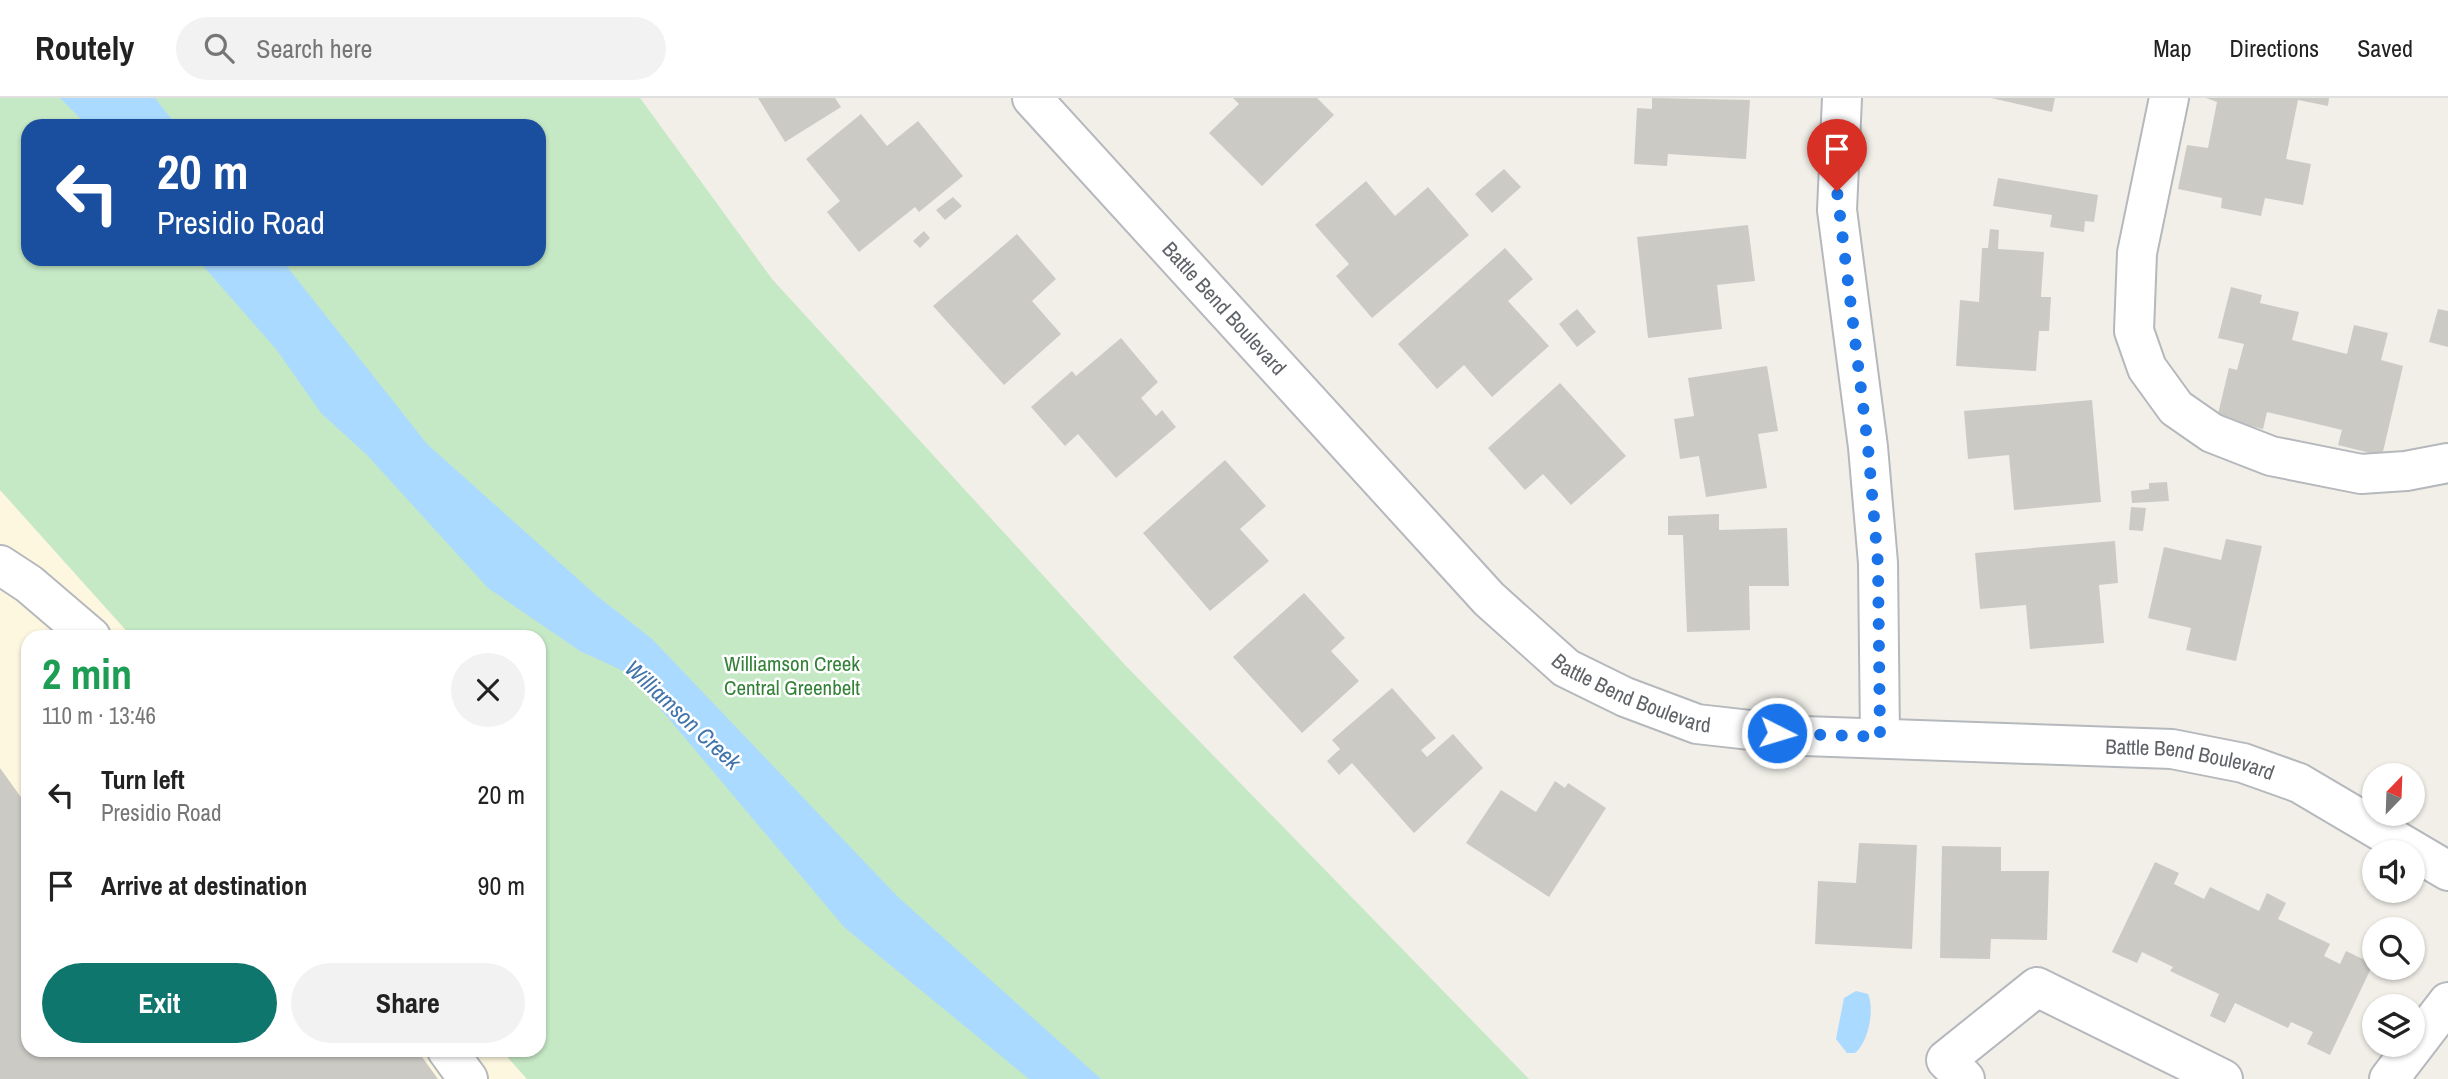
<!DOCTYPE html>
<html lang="en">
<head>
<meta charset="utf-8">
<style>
  body { margin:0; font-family:"Archivo Narrow",sans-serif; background:#f2f2f2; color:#222; height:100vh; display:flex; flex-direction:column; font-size:26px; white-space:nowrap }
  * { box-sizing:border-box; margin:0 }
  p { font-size:23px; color:#767676 }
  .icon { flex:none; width:38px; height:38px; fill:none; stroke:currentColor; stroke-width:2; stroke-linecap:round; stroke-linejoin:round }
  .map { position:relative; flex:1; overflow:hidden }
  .drawer { position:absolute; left:21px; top:532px; width:525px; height:427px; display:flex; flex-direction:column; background:#fff; border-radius:21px; box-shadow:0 2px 5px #0004 }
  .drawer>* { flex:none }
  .banner { position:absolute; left:21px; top:21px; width:525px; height:147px; border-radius:21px; box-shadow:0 2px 5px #0004; background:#1a4fa0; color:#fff; overflow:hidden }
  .needle { width:46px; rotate:23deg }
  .tools { position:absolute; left:2362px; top:665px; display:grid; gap:14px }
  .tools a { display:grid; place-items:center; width:63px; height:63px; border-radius:50%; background:#fff; box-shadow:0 2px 5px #0004; font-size:35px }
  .pin { position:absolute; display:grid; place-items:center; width:60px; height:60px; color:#fff; margin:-72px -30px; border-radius:50% 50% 50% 0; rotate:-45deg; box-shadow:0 0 7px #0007 }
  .pin .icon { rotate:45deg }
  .me { position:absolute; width:77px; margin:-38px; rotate:95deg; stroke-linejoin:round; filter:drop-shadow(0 0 5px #0008) }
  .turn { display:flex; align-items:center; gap:24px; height:147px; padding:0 21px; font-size:32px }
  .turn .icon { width:91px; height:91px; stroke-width:2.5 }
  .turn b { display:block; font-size:49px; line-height:60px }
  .round { display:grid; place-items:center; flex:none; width:74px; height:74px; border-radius:37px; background:#f2f2f2 }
  .overview { display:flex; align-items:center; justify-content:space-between; height:119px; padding:0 21px }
  h1 { font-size:42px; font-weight:700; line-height:52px; color:#1e9e55 }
  .button { display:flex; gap:14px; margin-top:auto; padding:14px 21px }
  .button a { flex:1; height:80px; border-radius:42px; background:#0f766e; color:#fff; font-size:28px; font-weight:700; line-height:80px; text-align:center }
  .button a+a { background:#f2f2f2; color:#222 }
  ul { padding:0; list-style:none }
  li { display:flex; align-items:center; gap:21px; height:91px; padding:0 21px }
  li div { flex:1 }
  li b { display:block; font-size:26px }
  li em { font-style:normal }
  header { display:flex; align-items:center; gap:42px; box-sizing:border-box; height:98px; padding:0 35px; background:#fff; border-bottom:2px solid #e0e0e0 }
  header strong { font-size:33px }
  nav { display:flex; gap:38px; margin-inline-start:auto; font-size:24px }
  .search { width:490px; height:63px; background:#f2f2f2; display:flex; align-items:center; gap:18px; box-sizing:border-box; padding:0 24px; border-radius:38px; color:#767676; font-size:26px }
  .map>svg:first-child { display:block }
</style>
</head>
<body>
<header>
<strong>Routely</strong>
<div class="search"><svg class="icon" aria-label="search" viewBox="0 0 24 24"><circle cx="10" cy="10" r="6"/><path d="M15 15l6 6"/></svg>Search here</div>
<nav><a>Map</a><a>Directions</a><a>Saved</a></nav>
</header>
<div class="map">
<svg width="2448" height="981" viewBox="0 0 2448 981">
  <rect width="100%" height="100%" fill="#f1efe8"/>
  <path fill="#fef7e0" d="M 0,392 L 132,539 L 28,539 L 28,952 L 501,952 L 527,981 L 0,981 Z"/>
  <path fill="#c5e8c5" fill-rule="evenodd" d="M 0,0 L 640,0 L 772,181 L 1125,567 L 1529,981 L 527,981 L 501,952 L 539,952 L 539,539 L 132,539 L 0,392 ZM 28,28 L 539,28 L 539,161 L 28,161 Z"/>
  <path fill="#aadaff" d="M 60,0 L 155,0 L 177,28 L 88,28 Z
    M 197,161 L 281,161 L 427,346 L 597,498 L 652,541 L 898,799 L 1101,981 L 1029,981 L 844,829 L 632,577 L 580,553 L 488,490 L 367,357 L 321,315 L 276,251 Z
    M 1856,893 L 1868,896 C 1875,912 1868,945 1855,955 L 1847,955 L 1836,941 L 1844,900 Z"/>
  <path fill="#cccac5" d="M 758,0 L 835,0 L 841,9 L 785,44 Z
    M 1233,0 L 1317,0 L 1334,17 L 1262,88 L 1209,35 L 1239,6 Z
    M 1652,0 L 1750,2 L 1746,61 L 1668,56 L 1667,68 L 1634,66 L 1637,10 L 1652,11 Z
    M 1991,0 L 2055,0 L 2052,14 Z
    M 2206,0 L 2329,0 L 2328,8 L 2298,2 L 2286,61 L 2311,66 L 2303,107 L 2265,100 L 2261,118 L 2221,110 L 2222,100 L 2178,91 L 2187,47 L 2208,50 L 2217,4 Z
    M 861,16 L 887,48 L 918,23 L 963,78 L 919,114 L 915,109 L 859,154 L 827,114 L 840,103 L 806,61 Z
    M 1504,71 L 1521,89 L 1492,115 L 1475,96 Z
    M 1998,80 L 2098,97 L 2094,124 L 2085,123 L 2084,134 L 2050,129 L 2052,117 L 1993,108 Z
    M 1366,83 L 1395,118 L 1428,89 L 1469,137 L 1372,220 L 1336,178 L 1349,166 L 1315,127 Z
    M 953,99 L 962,108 L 945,122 L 936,112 Z
    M 1748,127 L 1755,183 L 1717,187 L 1722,231 L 1648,240 L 1637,139 Z
    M 1990,131 L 1999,132 L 1998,151 L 2044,154 L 2041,199 L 2051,199 L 2049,233 L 2039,233 L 2036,273 L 1956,268 L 1960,202 L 1979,204 L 1982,150 L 1988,150 Z
    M 924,133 L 930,140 L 920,150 L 913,143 Z
    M 1017,136 L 1056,181 L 1032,203 L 1061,236 L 1004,287 L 933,208 Z
    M 1505,150 L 1533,181 L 1508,203 L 1549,248 L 1492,299 L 1464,267 L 1437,291 L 1398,246 Z
    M 2231,189 L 2262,197 L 2260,205 L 2299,214 L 2292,242 L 2347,256 L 2354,227 L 2388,235 L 2381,262 L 2403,268 L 2382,358 L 2338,347 L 2342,332 L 2267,314 L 2263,331 L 2217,320 L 2229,270 L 2237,272 L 2244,246 L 2218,240 Z
    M 1577,211 L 1596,234 L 1577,249 L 1559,226 Z
    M 2438,211 L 2448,213 L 2448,249 L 2429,244 Z
    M 1121,240 L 1158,284 L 1141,300 L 1156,318 L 1162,312 L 1176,329 L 1116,380 L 1078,336 L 1065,348 L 1031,309 L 1072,273 L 1076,278 Z
    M 1767,268 L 1778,333 L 1758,336 L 1767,390 L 1706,399 L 1699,358 L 1680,361 L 1674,321 L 1694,318 L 1688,280 Z
    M 1560,285 L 1626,358 L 1571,407 L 1543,376 L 1525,392 L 1488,350 Z
    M 2092,302 L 2101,404 L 2014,412 L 2009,357 L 1968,361 L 1964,313 Z
    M 1225,362 L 1266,408 L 1240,431 L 1269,463 L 1210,513 L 1143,435 Z
    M 2167,384 L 2169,403 L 2132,405 L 2131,393 L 2149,391 L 2149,385 Z
    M 2131,409 L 2146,410 L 2143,433 L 2129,432 Z
    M 1719,416 L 1719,432 L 1787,430 L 1789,488 L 1749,488 L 1750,532 L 1687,534 L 1683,437 L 1668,437 L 1668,418 Z
    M 2226,441 L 2262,448 L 2236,563 L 2186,552 L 2191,530 L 2148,520 L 2164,449 L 2221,462 Z
    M 2115,443 L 2118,485 L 2099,487 L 2104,545 L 2030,551 L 2026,507 L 1980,511 L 1975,455 Z
    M 1304,495 L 1345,540 L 1331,553 L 1359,583 L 1302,635 L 1233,559 Z
    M 1392,590 L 1436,640 L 1421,652 L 1427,659 L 1453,636 L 1483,670 L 1414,735 L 1352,665 L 1339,677 L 1327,663 L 1340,651 L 1332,642 Z
    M 0,670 L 28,709 L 28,952 L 417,952 L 438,981 L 0,981 Z
    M 1555,683 L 1565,690 L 1568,685 L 1606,710 L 1549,799 L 1466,745 L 1501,692 L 1536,714 Z
    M 1859,745 L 1917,747 L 1912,851 L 1815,846 L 1818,783 L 1856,785 Z
    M 1942,748 L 2001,749 L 2001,773 L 2049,773 L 2047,842 L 1991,841 L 1990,861 L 1940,860 Z
    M 2155,764 L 2179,775 L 2174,786 L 2204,801 L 2210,789 L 2259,813 L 2267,795 L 2286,805 L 2278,821 L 2330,846 L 2324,858 L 2340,866 L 2346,853 L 2373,866 L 2330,957 L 2307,946 L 2313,934 L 2291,924 L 2288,930 L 2235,905 L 2225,925 L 2210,918 L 2219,896 L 2170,873 L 2173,869 L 2142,854 L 2137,865 L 2112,854 Z"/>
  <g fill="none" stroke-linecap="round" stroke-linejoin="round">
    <defs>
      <g id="minor">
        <path id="s1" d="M 1032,0 L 1489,501 L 1566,570 L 1625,599 L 1697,626 L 1804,638 L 2172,651 L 2243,665 L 2299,685 L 2448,773"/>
        <path d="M 1842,0 L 1837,112 L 1868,349 L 1878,465 L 1880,639"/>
        <path d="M 2169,0 L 2137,155 L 2134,233 L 2147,270 L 2176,310 L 2212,335 L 2271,358 L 2361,376 L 2406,373 L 2448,365"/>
        <path d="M 0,467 L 29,486 L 91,539"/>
        <path d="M 447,952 L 468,981"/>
        <path d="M 1965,981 L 1946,962 L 2037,889 L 2223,981"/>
        <path d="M 2389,981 L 2448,904"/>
      </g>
    </defs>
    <use href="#minor" stroke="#b5b8bc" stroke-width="42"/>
    <use href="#minor" stroke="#fff" stroke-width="38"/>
  </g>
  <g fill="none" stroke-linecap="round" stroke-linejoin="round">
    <path stroke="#1a73e8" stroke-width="12" stroke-dasharray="0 21.6" d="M 1777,635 L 1880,639 L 1878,466 L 1868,349 L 1837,93"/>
  </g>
  <g text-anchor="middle" stroke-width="5" stroke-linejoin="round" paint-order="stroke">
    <g font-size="21" fill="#5f6368" stroke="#fff">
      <text dy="7" stroke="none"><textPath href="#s1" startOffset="285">Battle Bend Boulevard</textPath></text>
      <text dy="7" stroke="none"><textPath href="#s1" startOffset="852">Battle Bend Boulevard</textPath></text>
      <text dy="7" stroke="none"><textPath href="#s1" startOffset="1419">Battle Bend Boulevard</textPath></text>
    </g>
    <g font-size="21" fill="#348238" stroke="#fff">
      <text x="792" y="573">Williamson Creek<tspan x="792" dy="24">Central Greenbelt</tspan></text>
    </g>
    <g font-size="23" font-style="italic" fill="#4174aa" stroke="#fff">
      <text transform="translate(683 617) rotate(43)" y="8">Williamson Creek</text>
    </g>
  </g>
</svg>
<div class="tools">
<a><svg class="needle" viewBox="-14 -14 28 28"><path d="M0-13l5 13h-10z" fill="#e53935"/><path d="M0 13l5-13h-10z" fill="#767676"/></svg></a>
<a><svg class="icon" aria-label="sound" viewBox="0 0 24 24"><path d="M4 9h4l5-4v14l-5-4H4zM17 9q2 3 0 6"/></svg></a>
<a><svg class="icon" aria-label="search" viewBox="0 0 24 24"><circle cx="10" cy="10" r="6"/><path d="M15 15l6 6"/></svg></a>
<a><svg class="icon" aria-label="layers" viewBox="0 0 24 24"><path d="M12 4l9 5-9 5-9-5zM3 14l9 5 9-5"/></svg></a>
</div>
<div class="pin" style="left:1837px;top:93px;background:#d93025"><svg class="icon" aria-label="arrive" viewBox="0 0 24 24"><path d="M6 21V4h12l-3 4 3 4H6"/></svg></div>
<svg class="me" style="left:1777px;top:635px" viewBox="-20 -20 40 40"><circle r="17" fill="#1a73e8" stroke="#fff" stroke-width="3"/><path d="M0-11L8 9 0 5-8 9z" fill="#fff"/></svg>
<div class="banner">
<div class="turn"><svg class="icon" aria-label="left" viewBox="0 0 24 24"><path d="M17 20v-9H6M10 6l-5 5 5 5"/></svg><div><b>20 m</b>Presidio Road</div></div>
</div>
<section class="drawer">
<div class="overview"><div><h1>2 min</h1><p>110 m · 13:46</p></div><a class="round"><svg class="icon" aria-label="close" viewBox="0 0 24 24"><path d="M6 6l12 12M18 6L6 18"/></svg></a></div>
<ul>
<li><svg class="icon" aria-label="left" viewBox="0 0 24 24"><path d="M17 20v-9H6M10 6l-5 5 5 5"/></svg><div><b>Turn left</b><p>Presidio Road</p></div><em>20 m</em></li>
<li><svg class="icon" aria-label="arrive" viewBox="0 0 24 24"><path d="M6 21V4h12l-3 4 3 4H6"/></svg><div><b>Arrive at destination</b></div><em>90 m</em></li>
</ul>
<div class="button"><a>Exit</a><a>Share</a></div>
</section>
</div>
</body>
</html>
